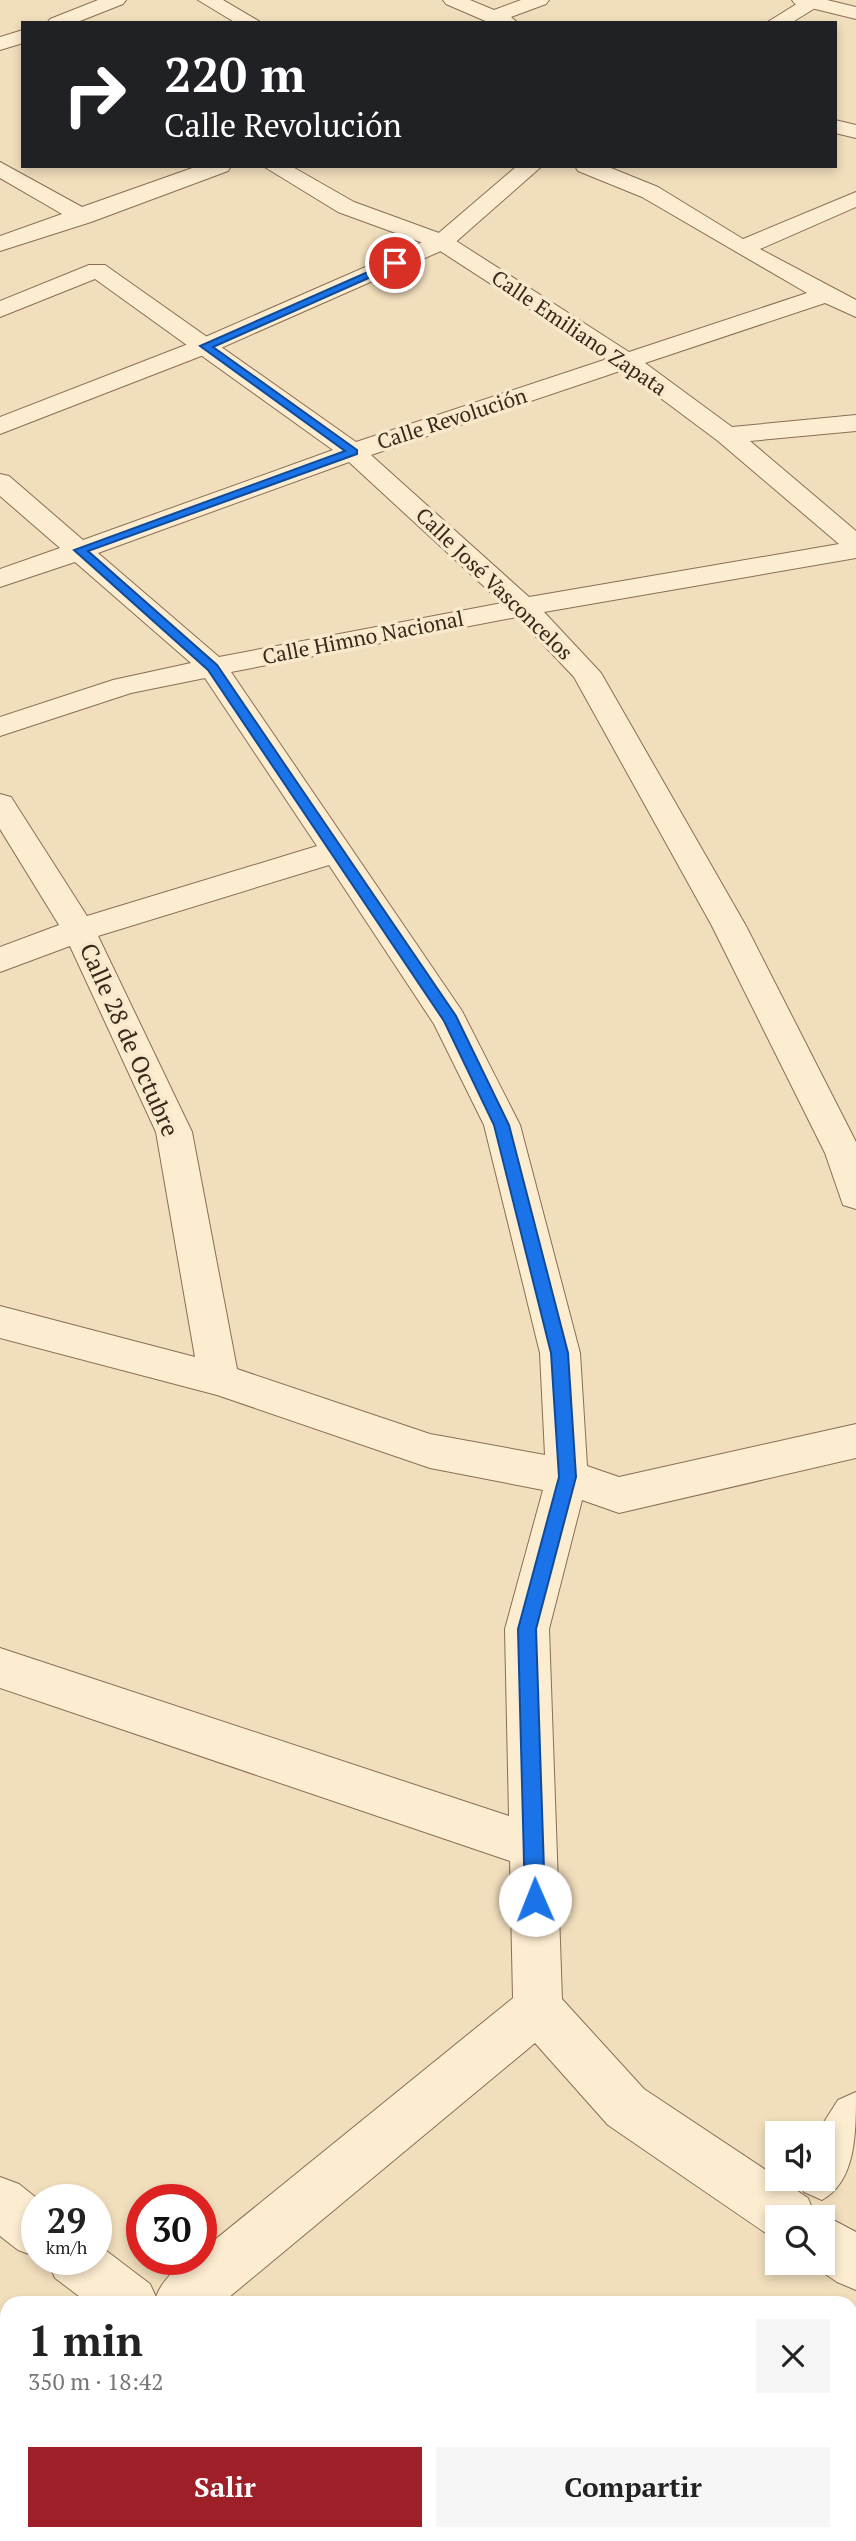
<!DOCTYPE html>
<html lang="es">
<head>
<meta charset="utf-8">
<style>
  body { margin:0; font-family:"PT Serif",serif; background:#f6f6f6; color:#222; height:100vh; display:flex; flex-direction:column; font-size:26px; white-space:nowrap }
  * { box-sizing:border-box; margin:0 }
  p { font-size:23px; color:#767676 }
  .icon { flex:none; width:38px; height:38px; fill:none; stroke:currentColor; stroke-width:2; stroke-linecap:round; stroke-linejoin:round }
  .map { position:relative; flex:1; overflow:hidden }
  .side { position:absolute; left:0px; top:2296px; width:858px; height:245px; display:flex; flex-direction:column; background:#fff; border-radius:21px 21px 0 0; box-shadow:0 4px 10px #0003 }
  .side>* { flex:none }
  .guide { position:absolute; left:21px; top:21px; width:816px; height:147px; border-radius:0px; box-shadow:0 4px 10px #0003; background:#202124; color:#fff; overflow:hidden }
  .buttons { position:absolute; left:765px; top:2121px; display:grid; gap:14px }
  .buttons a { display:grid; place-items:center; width:70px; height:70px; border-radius:0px; background:#fff; box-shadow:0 4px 10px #0003; font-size:35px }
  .speed { position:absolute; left:21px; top:2184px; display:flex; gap:14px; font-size:35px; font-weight:700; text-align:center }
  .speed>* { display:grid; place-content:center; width:91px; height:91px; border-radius:50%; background:#fff; box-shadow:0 4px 10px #0003; line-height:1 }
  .speed small { font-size:18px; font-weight:400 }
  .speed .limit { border:10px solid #d22; background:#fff; color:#111 }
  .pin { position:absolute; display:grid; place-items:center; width:60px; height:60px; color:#fff; margin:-30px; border:4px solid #fff; border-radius:50%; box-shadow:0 2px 7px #0007 }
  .me { position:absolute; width:77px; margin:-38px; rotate:359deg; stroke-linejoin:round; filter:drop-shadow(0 0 5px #0008) }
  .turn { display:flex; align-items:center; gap:24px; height:147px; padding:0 28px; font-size:32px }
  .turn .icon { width:91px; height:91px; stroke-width:2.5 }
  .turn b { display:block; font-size:49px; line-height:60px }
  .round { display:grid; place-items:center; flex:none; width:74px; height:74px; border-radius:0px; background:#f6f6f6 }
  .headline { display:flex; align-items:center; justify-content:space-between; height:119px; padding:0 28px }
  h1 { font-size:42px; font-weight:800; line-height:52px }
  .action { display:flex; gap:14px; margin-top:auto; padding:14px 28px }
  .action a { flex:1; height:80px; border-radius:0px; background:#9e1f28; color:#fff; font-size:28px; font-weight:800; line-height:80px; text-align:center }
  .action a+a { background:#f6f6f6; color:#222 }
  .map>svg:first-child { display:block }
</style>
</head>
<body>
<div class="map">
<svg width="856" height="2541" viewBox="0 0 856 2541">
  <rect width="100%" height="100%" fill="#f1debc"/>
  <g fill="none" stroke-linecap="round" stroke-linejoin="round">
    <defs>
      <path id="minor" d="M 98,0 L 126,0 L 123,4 L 75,23 L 47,23 L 50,19 Z
        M 198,0 L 223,0 L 262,23 L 236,23 Z
        M 443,0 L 470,0 L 494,10 L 521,0 L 549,0 L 546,4 L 511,17 L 518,23 L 490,23 L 446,4 Z
        M 792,0 L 827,0 L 856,7 L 856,19 L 795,4 Z
        M 23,30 L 23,43 L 0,50 L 0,37 Z
        M 835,120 L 856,125 L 856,138 L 835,133 Z
        M 0,162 L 82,207 L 198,166 L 231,166 L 228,171 L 91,222 L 0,251 L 0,236 L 62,214 L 0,178 Z
        M 263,166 L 291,166 L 354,202 L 450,237 L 629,352 L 807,293 L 642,197 L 578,171 L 575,166 L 606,166 L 658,187 L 743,239 L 856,192 L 856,207 L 760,249 L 856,300 L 856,317 L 825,303 L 645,363 L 732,427 L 856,415 L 856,431 L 750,441 L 856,531 L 856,558 L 544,612 L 601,673 L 746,926 L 856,1142 L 856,1209 L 843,1205 L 825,1153 L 712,926 L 574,677 L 517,617 L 231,672 L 462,1011 L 520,1125 L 580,1353 L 587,1466 L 619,1477 L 856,1424 L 856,1458 L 619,1513 L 582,1500 L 549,1629 L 562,1999 L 644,2089 L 808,2198 L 815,2216 L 822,2214 L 856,2232 L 856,2290 L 837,2282 L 809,2263 L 822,2263 L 822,2217 L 777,2217 L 777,2238 L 770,2236 L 608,2125 L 535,2043 L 222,2303 L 88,2303 L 55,2278 L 47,2259 L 96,2259 L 96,2243 L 150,2284 L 156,2297 C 162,2280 182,2259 201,2259 L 201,2251 L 513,1998 L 510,1861 L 0,1688 L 0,1648 L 509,1816 L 505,1629 L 543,1490 L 430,1468 L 217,1395 L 0,1338 L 0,1306 L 195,1357 L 156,1132 L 70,946 L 0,972 L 0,947 L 59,925 L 0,829 L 0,794 L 11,797 L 87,916 L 317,846 L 205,678 L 131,693 L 0,736 L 0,717 L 113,680 L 191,663 L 75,562 L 0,587 L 0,569 L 60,548 L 0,496 L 0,474 L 9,476 L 83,540 L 333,450 L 95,279 L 0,317 L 0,301 L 89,265 L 105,265 L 356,442 L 607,359 L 434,247 L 338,212 ZM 623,370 L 718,441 L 839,544 L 529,597 L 371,455 ZM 349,462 L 502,603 L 219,657 L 98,553 ZM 329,865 L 434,1024 L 484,1125 L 540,1353 L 545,1455 L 430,1434 L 237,1369 L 192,1132 L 98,936 Z
        M 856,2092 C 856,2134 856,2181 822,2200 L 804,2192 L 798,2179 L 822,2179 L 822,2133 L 817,2133 L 838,2100 Z
        M 0,2177 L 19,2184 L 39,2200 L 37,2257 L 18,2250 L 0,2236 Z
        M 7,2414 L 7,2473 L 0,2476 L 0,2417 Z
        M 226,2534 L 284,2534 L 287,2541 L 229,2541 Z"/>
      <path id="tertiary" d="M 803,0 L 828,0 L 791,23 L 766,23 Z
        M 517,166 L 542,166 L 450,247 L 214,351 L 0,434 L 0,417 L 196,341 L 434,237 Z"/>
    </defs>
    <use href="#minor" stroke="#8a6e54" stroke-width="2"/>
    <use href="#tertiary" stroke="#8a6e54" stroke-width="2"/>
    <use href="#minor" fill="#fcecd0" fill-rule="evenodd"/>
    <use href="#tertiary" fill="#fcecd0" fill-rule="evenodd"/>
  </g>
  <path fill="#1a73e8" stroke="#114b97" stroke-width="2" d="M 395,260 L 398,265 L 213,347 L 357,450 L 357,454 L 88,551 L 217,665 L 456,1016 L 509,1125 L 568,1353 L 576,1477 L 536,1629 L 545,1900 L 542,1907 L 535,1910 L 528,1907 L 525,1900 L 518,1629 L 559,1477 L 551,1353 L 494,1125 L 444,1021 L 208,670 L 74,550 L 345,451 L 200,346 Z"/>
  <g text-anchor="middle" stroke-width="7" stroke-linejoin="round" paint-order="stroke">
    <g font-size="21" fill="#38271a" stroke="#f8e9cc">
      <text transform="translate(579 333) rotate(34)" y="7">Calle Emiliano Zapata</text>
      <text transform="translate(452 419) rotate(-18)" y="7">Calle Revolución</text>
      <text transform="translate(494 584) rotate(44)" y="7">Calle José Vasconcelos</text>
      <text transform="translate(363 638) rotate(-11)" y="7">Calle Himno Nacional</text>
    </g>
    <g font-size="24" fill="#38271a" stroke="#f8e9cc">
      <text transform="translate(129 1040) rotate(66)" y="8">Calle 28 de Octubre</text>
    </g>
  </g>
</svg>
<div class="buttons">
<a><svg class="icon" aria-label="sound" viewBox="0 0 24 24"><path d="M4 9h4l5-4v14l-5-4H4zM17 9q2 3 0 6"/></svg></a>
<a><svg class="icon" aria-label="search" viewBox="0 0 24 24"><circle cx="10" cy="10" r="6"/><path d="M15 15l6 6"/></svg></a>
</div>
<div class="speed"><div>29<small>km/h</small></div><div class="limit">30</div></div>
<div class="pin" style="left:395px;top:263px;background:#d93025"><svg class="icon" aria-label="arrive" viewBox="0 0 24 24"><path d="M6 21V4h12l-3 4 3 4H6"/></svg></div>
<svg class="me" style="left:535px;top:1900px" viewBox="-20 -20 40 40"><circle r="19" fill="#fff"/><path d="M0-13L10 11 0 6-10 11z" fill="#1a73e8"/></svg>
<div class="guide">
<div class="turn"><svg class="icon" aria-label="right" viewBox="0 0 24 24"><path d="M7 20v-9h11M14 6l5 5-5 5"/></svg><div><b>220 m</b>Calle Revolución</div></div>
</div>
<section class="side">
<div class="headline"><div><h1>1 min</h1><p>350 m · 18:42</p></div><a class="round"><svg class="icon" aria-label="close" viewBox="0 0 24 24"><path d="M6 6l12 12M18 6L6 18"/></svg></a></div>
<div class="action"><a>Salir</a><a>Compartir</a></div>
</section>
</div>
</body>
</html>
